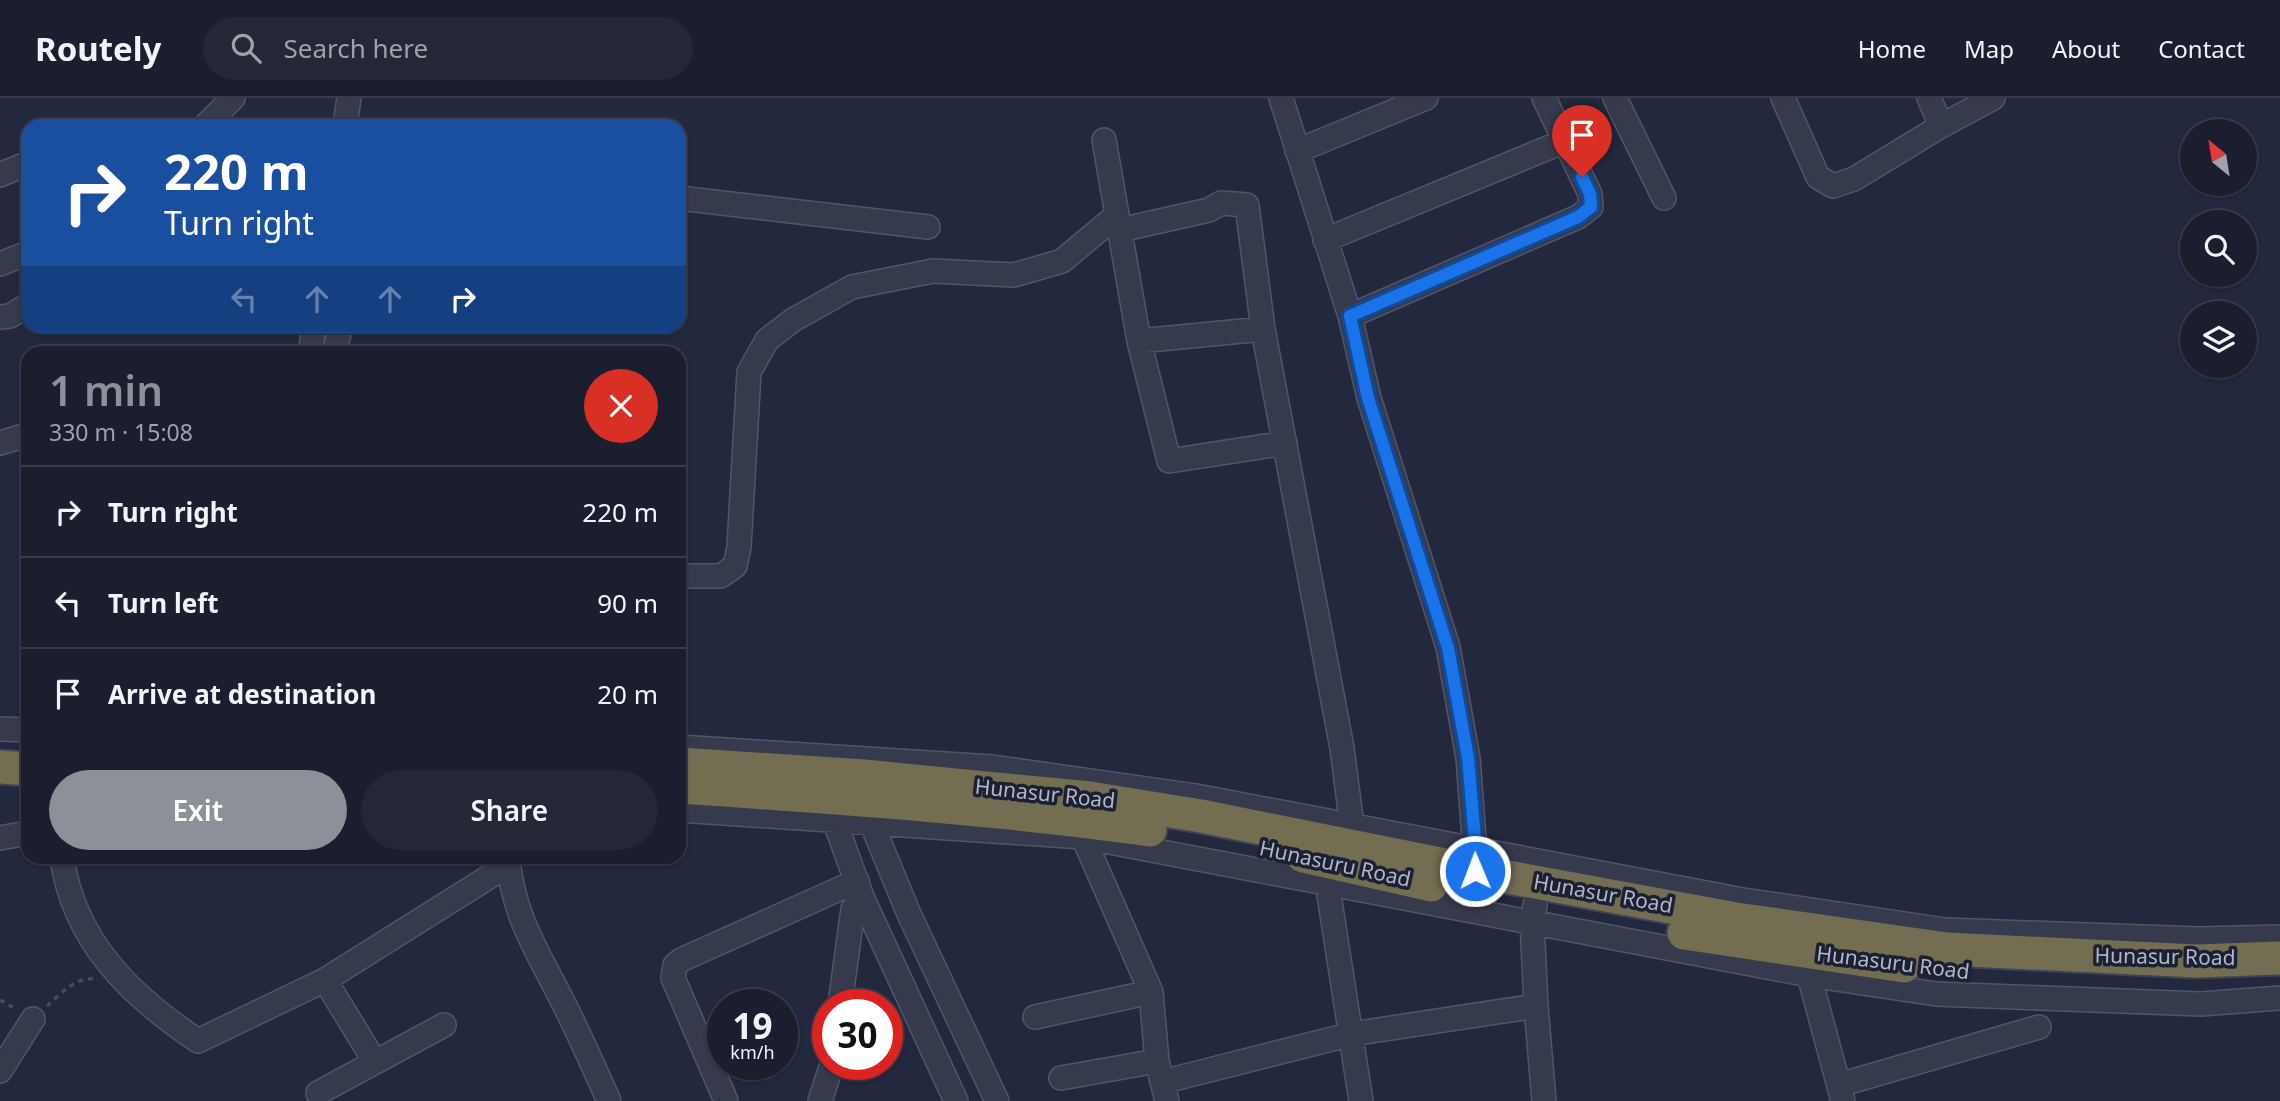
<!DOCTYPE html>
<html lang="en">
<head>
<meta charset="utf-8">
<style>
  body { margin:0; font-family:"Noto Sans",sans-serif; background:#232736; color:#f1f3f6; height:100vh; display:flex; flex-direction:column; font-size:26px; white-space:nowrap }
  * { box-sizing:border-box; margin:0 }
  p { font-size:23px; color:#9fa2aa }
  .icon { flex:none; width:38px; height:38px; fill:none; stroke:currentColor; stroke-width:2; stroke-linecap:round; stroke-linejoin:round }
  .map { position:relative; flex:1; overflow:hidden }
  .sheet { position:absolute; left:21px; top:248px; width:665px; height:518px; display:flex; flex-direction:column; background:#1a1e2e; border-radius:21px; box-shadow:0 2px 5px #0004,0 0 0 2px #383c4a }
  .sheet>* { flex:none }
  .hud { position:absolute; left:21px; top:21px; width:665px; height:214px; border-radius:21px; box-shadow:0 2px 5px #0004,0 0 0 2px #383c4a; background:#1a4fa0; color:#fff; overflow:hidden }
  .needle { width:46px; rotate:330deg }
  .controls { position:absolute; left:2180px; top:21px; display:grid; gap:14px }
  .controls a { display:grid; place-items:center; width:77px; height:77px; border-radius:50%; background:#1a1e2e; box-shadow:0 2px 5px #0004,0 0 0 2px #383c4a; font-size:35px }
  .speed { position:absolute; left:707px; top:891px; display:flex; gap:14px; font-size:35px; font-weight:700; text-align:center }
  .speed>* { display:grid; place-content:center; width:91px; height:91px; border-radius:50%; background:#1a1e2e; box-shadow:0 2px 5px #0004,0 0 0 2px #383c4a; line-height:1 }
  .speed small { font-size:18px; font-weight:400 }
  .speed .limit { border:10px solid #d22; background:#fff; color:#111 }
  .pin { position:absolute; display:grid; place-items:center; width:60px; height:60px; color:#fff; margin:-72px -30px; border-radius:50% 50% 50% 0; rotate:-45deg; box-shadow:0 0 7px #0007 }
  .pin .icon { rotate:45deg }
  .me { position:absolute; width:77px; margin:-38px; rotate:359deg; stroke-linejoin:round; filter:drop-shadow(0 0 5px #0008) }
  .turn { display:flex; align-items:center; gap:24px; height:147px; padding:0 28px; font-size:32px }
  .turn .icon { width:91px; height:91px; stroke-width:2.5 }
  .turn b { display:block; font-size:49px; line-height:60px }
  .lanes { display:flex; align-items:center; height:66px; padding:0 28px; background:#0003; justify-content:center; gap:35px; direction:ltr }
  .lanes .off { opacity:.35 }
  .round { display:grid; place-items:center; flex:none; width:74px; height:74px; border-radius:37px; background:#232736 }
  .summary { display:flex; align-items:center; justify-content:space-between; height:119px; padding:0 28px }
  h1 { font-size:42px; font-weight:600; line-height:52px; color:#8c9099 }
  .button { display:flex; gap:14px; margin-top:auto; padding:14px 28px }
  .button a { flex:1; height:80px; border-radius:42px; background:#8c9099; color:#fff; font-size:28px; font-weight:600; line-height:80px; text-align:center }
  .button a+a { background:#232736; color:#f1f3f6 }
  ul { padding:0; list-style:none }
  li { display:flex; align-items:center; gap:21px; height:91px; padding:0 28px; border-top:2px solid #383c4a }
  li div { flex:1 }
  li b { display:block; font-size:26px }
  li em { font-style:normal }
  header { display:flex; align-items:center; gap:42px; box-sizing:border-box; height:98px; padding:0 35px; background:#1a1e2e; border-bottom:2px solid #383c4a }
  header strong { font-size:33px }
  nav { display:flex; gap:38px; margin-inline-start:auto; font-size:24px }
  .search { width:490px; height:63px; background:#232736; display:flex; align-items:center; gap:18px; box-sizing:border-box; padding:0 24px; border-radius:38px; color:#9fa2aa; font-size:26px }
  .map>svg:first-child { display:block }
</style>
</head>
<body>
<header>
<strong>Routely</strong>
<div class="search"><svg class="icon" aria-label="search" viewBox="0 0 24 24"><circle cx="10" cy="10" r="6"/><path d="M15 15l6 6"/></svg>Search here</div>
<nav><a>Home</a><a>Map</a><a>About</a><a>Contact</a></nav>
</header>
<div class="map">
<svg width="2280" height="1003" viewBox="0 0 2280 1003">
  <rect width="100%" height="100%" fill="#22283d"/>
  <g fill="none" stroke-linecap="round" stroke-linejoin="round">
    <defs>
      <path id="minor" d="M 1281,0 L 1350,218 L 1369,300 L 1448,549 L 1468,660 L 1476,767
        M 1615,0 L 1664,100
        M 1783,0 L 1818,79 L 1833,88 L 1854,81 L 1941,28 L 1993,0
        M 1929,0 L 1941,28
        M 205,28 L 233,0
        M 345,28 L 349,0
        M 1104,42 L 1139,243 L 1169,363 L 1285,345
        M 1297,53 L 1426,0
        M 0,77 L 28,65
        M 679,100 L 928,129
        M 1120,132 L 1209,112 L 1221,105 L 1247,107 L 1263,231 L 1342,650 L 1352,728 L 1351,742
        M 1325,142 L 1565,43
        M 0,166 L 28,155
        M 1350,218 L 1578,119 L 1591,109 L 1590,96 L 1544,0
        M 0,219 L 10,218 L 28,207
        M 1139,243 L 1263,231
        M 310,256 L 314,228
        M 334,256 L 341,228
        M 0,345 L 27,337
        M 679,478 L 721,478 L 735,468 L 739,449 L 749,274 L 767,242 L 793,222 L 852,189 L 933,173 L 1014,177 L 1062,163 L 1117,117
        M 0,631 L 28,632
        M 679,649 L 992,669 L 1196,698 L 1743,802 L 1945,832 L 2199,841 L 2280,839
        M 830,710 L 862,799 L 956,1003
        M 679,712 L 1083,739 L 1809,877 L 1936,896 L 2201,906 L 2280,900
        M 866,712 L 909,816 L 997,1003
        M 1086,726 L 1083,739 L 1151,894 L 1157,963 L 1167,1003
        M 0,740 L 28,735
        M 62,760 C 74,844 131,898 198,943 L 325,882 L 508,767
        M 508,760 C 513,820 540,857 566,910 C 581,940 595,972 609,1003
        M 1325,771 L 1361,1003
        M 1811,866 L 1809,877 L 1843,1003
        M 325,882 L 375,964
        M 840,906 L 853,811 L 862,799
        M 1536,908 L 1544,1003
        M 1035,919 L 1151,894
        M 0,973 L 33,921
        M 1061,980 L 1157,963
        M 1162,984 L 1352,936 L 1536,908 L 1532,824 L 1535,807
        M 1839,987 L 2039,929
        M 318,995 L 444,927
        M 726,1003 L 673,880 L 675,867 L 681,862 L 857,783
        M 820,1003 L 832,966"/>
      <path id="highway" d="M 679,666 L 864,678 L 1090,700 L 1201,718 L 1475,773 L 1736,821 L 1947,851 L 2196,863 L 2280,860
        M 0,669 L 28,671
        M 679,689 C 836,700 994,710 1150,732
        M 1303,758 L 1431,787
        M 1684,835 L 1904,868"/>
    </defs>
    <use href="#minor" stroke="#515568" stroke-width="26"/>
    <use href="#highway" stroke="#3e4255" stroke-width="37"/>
    <path stroke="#3f5158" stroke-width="3.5" stroke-dasharray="5 5" stroke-linecap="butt" d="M 0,902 L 16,911
      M 47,908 C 62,895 75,878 97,881"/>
    <use href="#minor" stroke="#363a4d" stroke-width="23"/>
    <use href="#highway" stroke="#736d52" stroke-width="33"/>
  </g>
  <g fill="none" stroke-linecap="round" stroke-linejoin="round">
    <defs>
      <path id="route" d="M 1475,773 L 1476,753 L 1468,660 L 1448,550 L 1368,300 L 1350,218 L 1578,119 L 1591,109 L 1590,96 L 1582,79"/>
    </defs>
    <use href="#route" stroke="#114b97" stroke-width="18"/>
    <use href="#route" stroke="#1a73e8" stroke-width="12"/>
  </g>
  <g text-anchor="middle" stroke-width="7" stroke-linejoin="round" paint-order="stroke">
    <g font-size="21" fill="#b1b5c8" stroke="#1b2032">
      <text transform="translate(1045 696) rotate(6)" y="7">Hunasur Road</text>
      <text transform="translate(1335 766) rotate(12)" y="7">Hunasuru Road</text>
      <text transform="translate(1603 796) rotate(10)" y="7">Hunasur Road</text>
      <text transform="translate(2165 859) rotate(1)" y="7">Hunasur Road</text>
      <text transform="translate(1893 865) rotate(7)" y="7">Hunasuru Road</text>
    </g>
  </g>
</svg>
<div class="controls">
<a><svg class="needle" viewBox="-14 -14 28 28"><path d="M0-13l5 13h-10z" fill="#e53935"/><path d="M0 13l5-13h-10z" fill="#9fa2aa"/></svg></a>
<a><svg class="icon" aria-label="search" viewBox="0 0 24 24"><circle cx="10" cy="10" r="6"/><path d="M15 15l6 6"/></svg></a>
<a><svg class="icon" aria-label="layers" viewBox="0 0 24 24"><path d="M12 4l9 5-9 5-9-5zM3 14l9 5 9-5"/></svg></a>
</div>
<div class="speed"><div>19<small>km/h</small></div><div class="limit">30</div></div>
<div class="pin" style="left:1582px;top:79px;background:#d93025"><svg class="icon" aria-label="arrive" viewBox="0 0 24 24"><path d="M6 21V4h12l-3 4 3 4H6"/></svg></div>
<svg class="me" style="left:1475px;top:773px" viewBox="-20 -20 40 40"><circle r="17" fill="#1a73e8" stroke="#fff" stroke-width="3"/><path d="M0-11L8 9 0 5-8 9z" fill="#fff"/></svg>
<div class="hud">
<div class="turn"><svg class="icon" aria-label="right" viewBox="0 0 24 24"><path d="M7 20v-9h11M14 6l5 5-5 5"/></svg><div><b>220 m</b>Turn right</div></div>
<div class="lanes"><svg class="icon off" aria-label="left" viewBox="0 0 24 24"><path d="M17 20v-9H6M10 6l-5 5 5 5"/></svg><svg class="icon off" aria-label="ahead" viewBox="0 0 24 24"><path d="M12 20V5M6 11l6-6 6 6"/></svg><svg class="icon off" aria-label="ahead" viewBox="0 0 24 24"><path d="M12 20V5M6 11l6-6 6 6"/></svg><svg class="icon" aria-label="right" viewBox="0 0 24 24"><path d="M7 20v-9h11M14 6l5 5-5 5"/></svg></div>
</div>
<section class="sheet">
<div class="summary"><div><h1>1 min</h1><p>330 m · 15:08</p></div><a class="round" style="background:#d93025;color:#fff"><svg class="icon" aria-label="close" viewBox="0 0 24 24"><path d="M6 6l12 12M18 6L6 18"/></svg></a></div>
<ul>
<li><svg class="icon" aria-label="right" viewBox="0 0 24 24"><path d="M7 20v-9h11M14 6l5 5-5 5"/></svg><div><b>Turn right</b></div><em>220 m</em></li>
<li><svg class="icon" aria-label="left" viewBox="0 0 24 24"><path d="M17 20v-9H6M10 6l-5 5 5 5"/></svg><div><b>Turn left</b></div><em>90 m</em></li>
<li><svg class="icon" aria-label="arrive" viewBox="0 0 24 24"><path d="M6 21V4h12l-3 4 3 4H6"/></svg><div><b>Arrive at destination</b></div><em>20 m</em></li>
</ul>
<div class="button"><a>Exit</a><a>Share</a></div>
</section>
</div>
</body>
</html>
